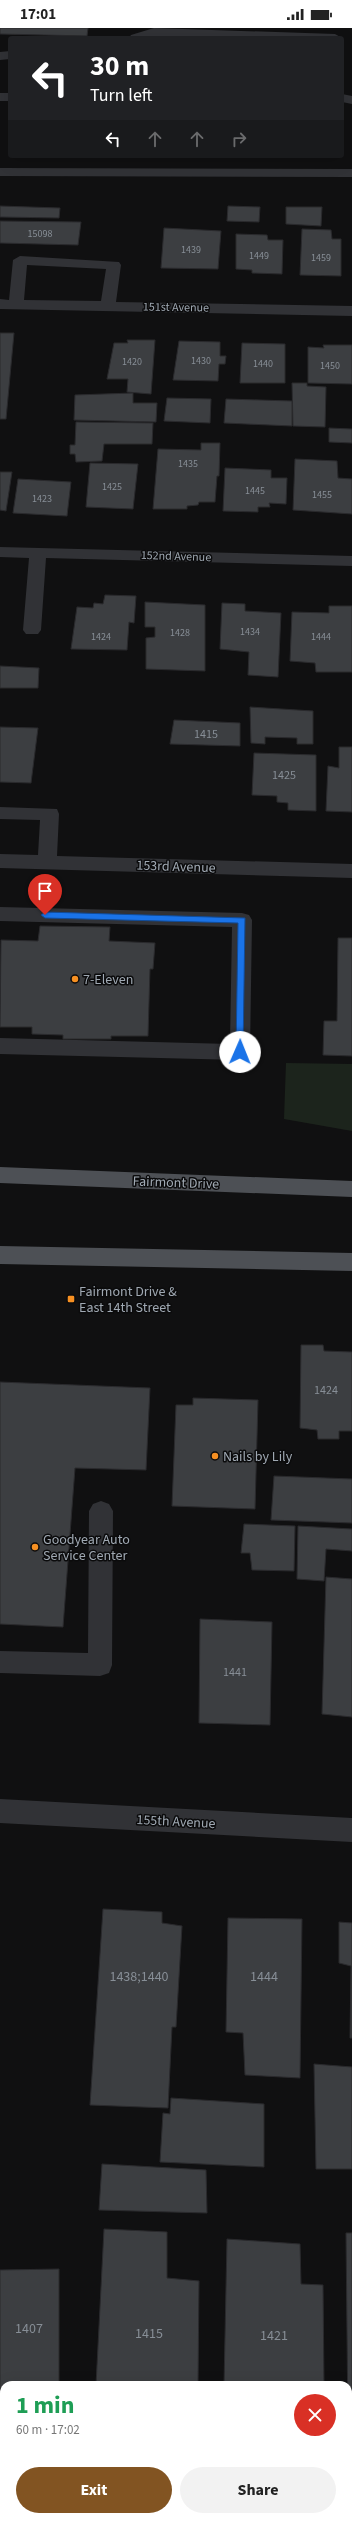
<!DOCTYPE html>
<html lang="en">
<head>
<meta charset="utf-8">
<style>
  body { margin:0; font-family:"Source Sans 3",sans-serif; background:#f2f2f2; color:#222; height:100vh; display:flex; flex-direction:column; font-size:15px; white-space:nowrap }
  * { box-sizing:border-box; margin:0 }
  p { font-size:13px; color:#767676 }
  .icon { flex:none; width:22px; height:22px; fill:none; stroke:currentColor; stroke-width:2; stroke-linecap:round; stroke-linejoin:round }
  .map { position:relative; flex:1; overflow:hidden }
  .side { position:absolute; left:0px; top:2353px; width:352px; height:140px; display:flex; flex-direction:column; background:#fff; border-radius:12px 12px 0 0; box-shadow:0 4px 16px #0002 }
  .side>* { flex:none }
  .guide { position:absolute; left:8px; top:8px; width:336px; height:122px; border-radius:4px; box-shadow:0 4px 16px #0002; background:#202124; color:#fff; overflow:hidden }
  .pin { position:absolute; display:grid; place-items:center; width:34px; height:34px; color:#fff; margin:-41px -17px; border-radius:50% 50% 50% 0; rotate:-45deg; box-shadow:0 0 4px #0007 }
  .pin .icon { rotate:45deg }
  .me { position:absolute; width:44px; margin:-22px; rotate:1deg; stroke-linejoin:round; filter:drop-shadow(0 0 3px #0008) }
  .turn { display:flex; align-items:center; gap:14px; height:84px; padding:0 16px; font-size:18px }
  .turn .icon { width:52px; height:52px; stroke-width:2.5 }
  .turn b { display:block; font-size:28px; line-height:34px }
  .lanes { display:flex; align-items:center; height:38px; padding:0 16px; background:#0003; justify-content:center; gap:20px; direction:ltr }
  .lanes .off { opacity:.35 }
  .round { display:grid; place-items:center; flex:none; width:42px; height:42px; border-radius:21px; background:#f2f2f2 }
  .headline { display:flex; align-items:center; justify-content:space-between; height:68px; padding:0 16px }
  h1 { font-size:24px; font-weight:700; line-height:30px; color:#1e9e55 }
  .cta { display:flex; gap:8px; margin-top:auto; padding:8px 16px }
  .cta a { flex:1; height:46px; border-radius:24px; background:#825422; color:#fff; font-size:16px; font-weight:700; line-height:46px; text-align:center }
  .cta a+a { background:#f2f2f2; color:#222 }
  .status { display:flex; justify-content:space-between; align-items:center; height:28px; padding:0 20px; background:#fff; direction:ltr }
  .status svg { height:11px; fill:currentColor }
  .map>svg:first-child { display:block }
</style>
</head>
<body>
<div class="status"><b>17:01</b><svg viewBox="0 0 49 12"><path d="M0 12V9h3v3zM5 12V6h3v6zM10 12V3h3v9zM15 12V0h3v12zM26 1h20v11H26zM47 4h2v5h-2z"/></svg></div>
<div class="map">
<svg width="352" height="2493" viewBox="0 0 352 2493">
  <rect width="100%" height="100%" fill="#101011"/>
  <path fill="#1c241c" d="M 286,1035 L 352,1036 L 352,1103 L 284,1091 Z"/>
  <path fill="#3c3e41" stroke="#2a2a2d" d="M 0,0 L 88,0 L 87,8 L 0,6 Z
    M 0,178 L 60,180 L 59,190 L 0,189 Z
    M 228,178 L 260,179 L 259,194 L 227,193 Z
    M 286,179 L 322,179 L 321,198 L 286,196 Z
    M 0,193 L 81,194 L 78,217 L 0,215 Z
    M 164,200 L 221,203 L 218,241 L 161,240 Z
    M 302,201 L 331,202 L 332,211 L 341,211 L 341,248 L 300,247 Z
    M 236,206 L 267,207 L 268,212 L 283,212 L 282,246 L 252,245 L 252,242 L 236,241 Z
    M 0,305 L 14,305 L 6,391 L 0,391 Z
    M 127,312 L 155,312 L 151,366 L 127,364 L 128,351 L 107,351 L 114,315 L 128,315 Z
    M 179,313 L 220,314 L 220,328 L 226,328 L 225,336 L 219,336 L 218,353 L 173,352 Z
    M 242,315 L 285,316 L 285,355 L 240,355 Z
    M 323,317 L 352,317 L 352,356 L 308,355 L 308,319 L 324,320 Z
    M 292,355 L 307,355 L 307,358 L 326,359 L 325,399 L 293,398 Z
    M 133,365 L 133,375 L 157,375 L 156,394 L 74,392 L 75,367 Z
    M 167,370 L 211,371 L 210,395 L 164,393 Z
    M 226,371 L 292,373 L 292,398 L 224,395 Z
    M 76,394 L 153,395 L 152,416 L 104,416 L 102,433 L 76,434 L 75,426 L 70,426 L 70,417 L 75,417 Z
    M 329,400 L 352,401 L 352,415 L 329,414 Z
    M 201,415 L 220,415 L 219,448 L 217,448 L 215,474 L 199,474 L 198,477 L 187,478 L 187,481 L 153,481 L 158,421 L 201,422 Z
    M 295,431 L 337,433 L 338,450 L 352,451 L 352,486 L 293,482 Z
    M 90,435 L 138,436 L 133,481 L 86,479 Z
    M 225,440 L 271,442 L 271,450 L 287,450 L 286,476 L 269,475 L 270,479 L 258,479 L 258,484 L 223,483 Z
    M 0,444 L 12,444 L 6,483 L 0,482 Z
    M 18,451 L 71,454 L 67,488 L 13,485 Z
    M 105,567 L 136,568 L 134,595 L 129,594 L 127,622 L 71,621 L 77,579 L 93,580 L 94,575 L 103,576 Z
    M 145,574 L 205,577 L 205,643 L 146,641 L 146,610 L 155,609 L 155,599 L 145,599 Z
    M 222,575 L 245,576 L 245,583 L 281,585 L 278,649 L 248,647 L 249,624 L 220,621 Z
    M 329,578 L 352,578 L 352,644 L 316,644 L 315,635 L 290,633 L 292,584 L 329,585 Z
    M 0,638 L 39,640 L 38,660 L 0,660 Z
    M 250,679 L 313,683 L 313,716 L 297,716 L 297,710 L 265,709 L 265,716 L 251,715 Z
    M 174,692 L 240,695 L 240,718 L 170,716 Z
    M 0,699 L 38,700 L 31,755 L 0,754 Z
    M 339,719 L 352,719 L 352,784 L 326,783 L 328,738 L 339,740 Z
    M 254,725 L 316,727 L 316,783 L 288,782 L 288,775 L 277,774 L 277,768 L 252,767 Z
    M 40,898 L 110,899 L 109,913 L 155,915 L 153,941 L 150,941 L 148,1008 L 111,1008 L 111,1011 L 63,1011 L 63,1007 L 32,1006 L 32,999 L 0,999 L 1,912 L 38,913 Z
    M 338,910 L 352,910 L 352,1028 L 323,1027 L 324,993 L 337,993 Z
    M 301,1317 L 323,1317 L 324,1323 L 352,1324 L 352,1403 L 339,1403 L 339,1411 L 318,1411 L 317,1402 L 300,1400 Z
    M 0,1354 L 150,1360 L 146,1442 L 75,1440 L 63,1599 L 0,1596 Z
    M 193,1370 L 258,1372 L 255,1481 L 172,1478 L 176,1377 L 193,1377 Z
    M 274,1448 L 352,1451 L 352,1495 L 271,1492 Z
    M 244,1496 L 295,1498 L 294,1543 L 252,1542 L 250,1525 L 241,1525 Z
    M 298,1498 L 352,1501 L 352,1523 L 326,1521 L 324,1553 L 297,1551 Z
    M 326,1549 L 352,1551 L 352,1689 L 322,1686 Z
    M 200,1591 L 272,1594 L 270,1697 L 199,1695 Z
    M 103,1881 L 162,1884 L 162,1895 L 182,1898 L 176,1999 L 172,1999 L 168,2080 L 90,2077 Z
    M 228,1890 L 302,1891 L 300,2050 L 245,2047 L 243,2005 L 226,2004 Z
    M 339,1894 L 352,1895 L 352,2010 L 350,2010 L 351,1938 L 339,1935 Z
    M 314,2036 L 352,2039 L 352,2141 L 316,2141 Z
    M 171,2070 L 264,2076 L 264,2139 L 160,2134 L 163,2085 L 170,2086 Z
    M 102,2136 L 206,2142 L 207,2185 L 99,2182 Z
    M 104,2201 L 167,2204 L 167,2250 L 199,2253 L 198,2357 L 96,2357 Z
    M 346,2205 L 352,2205 L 352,2401 L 348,2401 Z
    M 227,2211 L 300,2216 L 301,2256 L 323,2257 L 324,2357 L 224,2357 Z
    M 59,2241 L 59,2357 L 4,2357 L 4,2418 L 0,2418 L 0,2242 Z"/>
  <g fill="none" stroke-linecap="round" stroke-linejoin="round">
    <path fill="#313236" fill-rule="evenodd" d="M 154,0 L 335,6 L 342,10 L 155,8 L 129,10 L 131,7 Z
      M 10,23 L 10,31 L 0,32 L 0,24 Z
      M 0,65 L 10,65 L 10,73 L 0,73 Z
      M 342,66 L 352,68 L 352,76 L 342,74 Z
      M 0,140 L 352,141 L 352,149 L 0,148 Z
      M 20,228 L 119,234 L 121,237 L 116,274 L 352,278 L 352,288 L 0,281 L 0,271 L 9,272 L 13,232 ZM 27,237 L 106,241 L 101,273 L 24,272 Z
      M 0,519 L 352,528 L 352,538 L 46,530 L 41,602 L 38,606 L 26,606 L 23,602 L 29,530 L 0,529 Z
      M 0,779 L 57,781 L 59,786 L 57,828 L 352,836 L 352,850 L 0,840 L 0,826 L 38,827 L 40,792 L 0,791 Z
      M 0,879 L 242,885 L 249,887 L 252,892 L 250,1024 L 247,1029 L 240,1032 L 0,1026 L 0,1010 L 230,1016 L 232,899 L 0,893 Z
      M 101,1473 L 109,1476 L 113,1483 L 112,1637 L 109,1645 L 100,1648 L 0,1645 L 0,1623 L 88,1625 L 89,1483 L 93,1476 Z
      M 0,1771 L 352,1790 L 352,1814 L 0,1795 Z"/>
    <path fill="#4d5055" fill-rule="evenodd" d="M 0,1139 L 352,1153 L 352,1169 L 0,1155 Z
      M 0,1218 L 352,1225 L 352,1243 L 0,1236 Z"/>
  </g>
  <path fill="#1a73e8" stroke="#114b97" d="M 45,884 L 245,890 L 243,1026 L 240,1027 L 236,1024 L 238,895 L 45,890 L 41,887 Z"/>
  <g fill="#f79022" stroke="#0b0b0c" stroke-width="1.5">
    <circle cx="75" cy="951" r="4"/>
    <rect x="67" y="1267" width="8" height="8" rx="2"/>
    <circle cx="215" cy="1428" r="4"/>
    <circle cx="35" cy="1519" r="4"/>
  </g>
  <g text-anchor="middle" stroke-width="3" stroke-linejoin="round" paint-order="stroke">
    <g font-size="10" fill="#878e96">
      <text x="40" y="209">15098</text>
      <text x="191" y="225">1439</text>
      <text x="259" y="231">1449</text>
      <text x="321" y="233">1459</text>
      <text x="201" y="336">1430</text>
      <text x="132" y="337">1420</text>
      <text x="263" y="339">1440</text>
      <text x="330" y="341">1450</text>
      <text x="188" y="439">1435</text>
      <text x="112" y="462">1425</text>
      <text x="255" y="466">1445</text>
      <text x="322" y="470">1455</text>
      <text x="42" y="474">1423</text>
      <text x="250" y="607">1434</text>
      <text x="180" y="608">1428</text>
      <text x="101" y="612">1424</text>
      <text x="321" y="612">1444</text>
    </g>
    <g font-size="12" fill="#a0a9b3" stroke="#0b0b0c">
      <text transform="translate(176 279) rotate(1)" y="4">151st Avenue</text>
      <text transform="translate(176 528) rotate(2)" y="4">152nd Avenue</text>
    </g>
    <g font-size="12" fill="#878e96">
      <text x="206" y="710">1415</text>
      <text x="284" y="751">1425</text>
      <text x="326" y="1366">1424</text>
      <text x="235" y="1648">1441</text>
    </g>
    <g font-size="14" fill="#a0a9b3" stroke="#0b0b0c">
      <text transform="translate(176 838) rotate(2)" y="5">153rd Avenue</text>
      <text transform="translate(176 1154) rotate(2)" y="5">Fairmont Drive</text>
      <text transform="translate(176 1793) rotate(3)" y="5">155th Avenue</text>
    </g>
    <g font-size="14" fill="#a0a9b3" stroke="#0b0b0c" text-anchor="start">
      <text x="83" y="956">7-Eleven</text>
      <text x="79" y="1268">Fairmont Drive &amp;<tspan x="79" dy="16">East 14th Street</tspan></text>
      <text x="223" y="1433">Nails by Lily</text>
      <text x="43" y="1516">Goodyear Auto<tspan x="43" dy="16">Service Center</tspan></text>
    </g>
    <g font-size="14" fill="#878e96">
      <text x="139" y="1953">1438;1440</text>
      <text x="264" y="1953">1444</text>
      <text x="29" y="2305">1407</text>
      <text x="149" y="2310">1415</text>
      <text x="274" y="2312">1421</text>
    </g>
  </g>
</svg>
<div class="pin" style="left:45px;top:887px;background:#d93025"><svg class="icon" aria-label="arrive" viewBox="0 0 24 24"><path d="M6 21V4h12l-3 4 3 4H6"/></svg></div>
<svg class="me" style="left:240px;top:1024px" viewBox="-20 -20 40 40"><circle r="19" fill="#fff"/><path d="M0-13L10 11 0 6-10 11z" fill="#1a73e8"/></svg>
<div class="guide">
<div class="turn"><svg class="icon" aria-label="left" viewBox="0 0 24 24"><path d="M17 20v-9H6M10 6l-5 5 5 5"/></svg><div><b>30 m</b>Turn left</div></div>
<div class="lanes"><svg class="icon" aria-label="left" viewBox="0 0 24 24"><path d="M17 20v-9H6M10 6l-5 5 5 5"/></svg><svg class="icon off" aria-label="ahead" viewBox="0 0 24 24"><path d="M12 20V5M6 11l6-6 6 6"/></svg><svg class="icon off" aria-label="ahead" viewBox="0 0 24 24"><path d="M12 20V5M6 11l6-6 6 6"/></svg><svg class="icon off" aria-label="right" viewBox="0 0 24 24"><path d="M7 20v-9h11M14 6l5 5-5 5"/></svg></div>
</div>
<section class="side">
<div class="headline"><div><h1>1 min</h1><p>60 m · 17:02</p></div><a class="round" style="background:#d93025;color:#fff"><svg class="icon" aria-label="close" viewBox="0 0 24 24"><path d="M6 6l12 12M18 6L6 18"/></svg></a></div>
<div class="cta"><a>Exit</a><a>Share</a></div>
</section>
</div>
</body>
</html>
